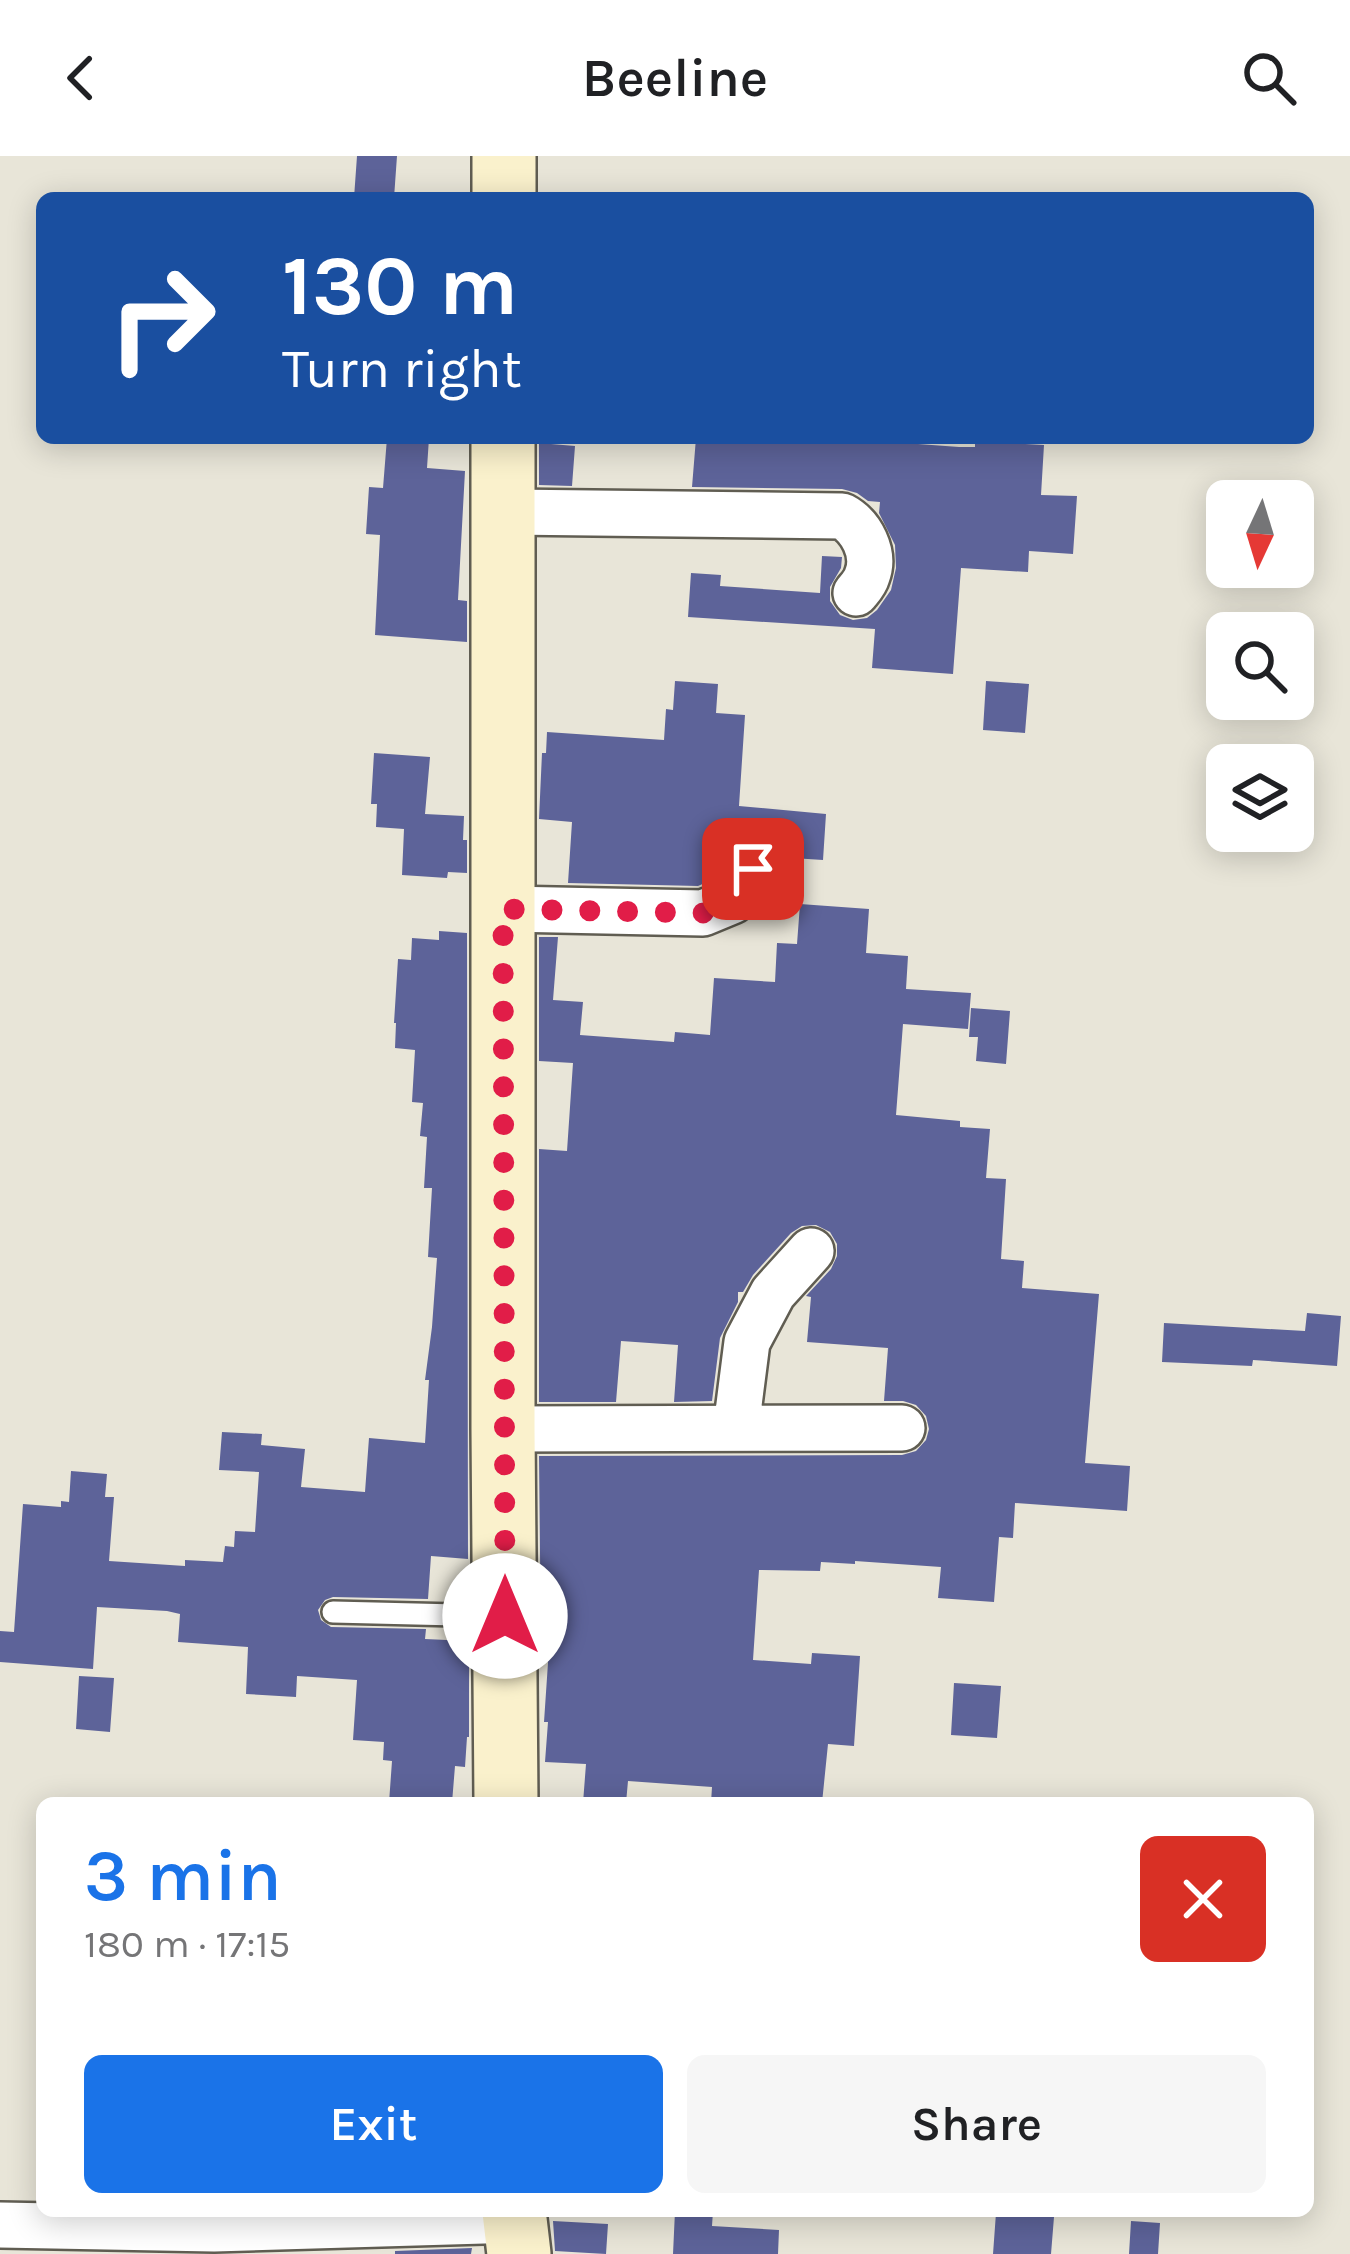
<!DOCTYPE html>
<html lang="en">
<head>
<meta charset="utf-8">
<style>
  body { margin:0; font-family:Karla,sans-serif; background:#f6f6f6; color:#202124; height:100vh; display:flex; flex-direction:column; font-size:45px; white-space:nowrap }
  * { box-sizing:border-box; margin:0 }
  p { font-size:39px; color:#757577 }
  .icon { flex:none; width:66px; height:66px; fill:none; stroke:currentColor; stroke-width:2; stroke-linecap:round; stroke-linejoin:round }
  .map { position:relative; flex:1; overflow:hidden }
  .details { position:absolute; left:36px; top:1641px; width:1278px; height:420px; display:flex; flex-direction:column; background:#fff; border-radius:18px; box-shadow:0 6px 30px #0003 }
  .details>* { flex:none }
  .hud { position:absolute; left:36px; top:36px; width:1278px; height:252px; border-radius:18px; box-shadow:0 6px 30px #0003; background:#1a4fa0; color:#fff; overflow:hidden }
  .needle { width:78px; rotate:184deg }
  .buttons { position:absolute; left:1206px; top:324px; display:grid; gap:24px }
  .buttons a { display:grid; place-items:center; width:108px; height:108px; border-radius:18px; background:#fff; box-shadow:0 6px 30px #0003; font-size:60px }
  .pin { position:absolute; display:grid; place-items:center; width:102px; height:102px; color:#fff; margin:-51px; border-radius:24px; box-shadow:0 6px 18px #0006 }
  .me { position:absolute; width:132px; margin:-66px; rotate:0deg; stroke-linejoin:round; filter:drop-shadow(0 0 9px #0008) }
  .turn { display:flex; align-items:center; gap:42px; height:252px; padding:0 48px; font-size:54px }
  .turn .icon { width:156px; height:156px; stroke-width:2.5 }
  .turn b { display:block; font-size:84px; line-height:102px }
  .round { display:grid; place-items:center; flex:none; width:126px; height:126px; border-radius:18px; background:#f6f6f6 }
  .head { display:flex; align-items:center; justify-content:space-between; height:204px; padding:0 48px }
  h1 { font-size:72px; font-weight:600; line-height:90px; color:#1a73e8 }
  .primary-button { display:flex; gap:24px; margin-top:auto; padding:24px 48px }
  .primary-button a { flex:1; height:138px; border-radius:18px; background:#1a73e8; color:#fff; font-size:48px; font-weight:600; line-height:138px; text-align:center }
  .primary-button a+a { background:#f6f6f6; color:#202124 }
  header { display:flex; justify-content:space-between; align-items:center; height:156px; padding:0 48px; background:#fff; font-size:54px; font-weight:600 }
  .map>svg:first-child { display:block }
</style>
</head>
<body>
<header><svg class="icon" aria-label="back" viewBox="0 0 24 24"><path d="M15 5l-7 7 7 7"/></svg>Beeline<svg class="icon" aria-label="search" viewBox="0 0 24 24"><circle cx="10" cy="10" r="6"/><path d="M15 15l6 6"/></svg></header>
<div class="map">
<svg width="1350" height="2098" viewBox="0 0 1350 2098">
  <rect width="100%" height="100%" fill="#e8e5d8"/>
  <path fill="#5d6399" d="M 357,0 L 397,0 L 394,42 L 354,42 Z
    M 387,282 L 429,282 L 427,312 L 465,315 L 458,444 L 467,445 L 467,486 L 375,479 L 380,379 L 366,378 L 369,331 L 383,332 Z
    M 696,282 L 850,286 L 850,283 L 959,291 L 975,291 L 975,285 L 1044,289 L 1041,339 L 1077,340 L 1073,398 L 1029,395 L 1028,416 L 961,412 L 953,518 L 872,512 L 875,473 L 688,461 L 691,417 L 721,419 L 720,430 L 820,437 L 822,400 L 842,401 L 841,412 L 830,431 L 830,445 L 840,459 L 853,464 L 867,462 L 877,454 L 891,434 L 896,412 L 895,389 L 879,357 L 880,346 L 868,345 L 857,337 L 842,333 L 692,331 Z
    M 539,287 L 575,290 L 572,330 L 539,329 Z
    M 675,525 L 718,528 L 716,557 L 745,559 L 739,650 L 826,658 L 823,704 L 777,701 L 767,690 L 753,686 L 740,690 L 730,698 L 714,723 L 698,730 L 568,727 L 572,666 L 539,663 L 542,597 L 546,597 L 547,576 L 664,584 L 666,553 L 673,554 Z
    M 986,525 L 1029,528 L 1025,577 L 983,574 Z
    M 374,597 L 430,601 L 425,658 L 464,660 L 463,684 L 467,684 L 467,717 L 448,716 L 447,722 L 402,719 L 404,673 L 376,671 L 377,648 L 371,648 Z
    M 800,748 L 869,753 L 866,797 L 908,800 L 906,833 L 971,837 L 968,873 L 903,868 L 896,959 L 960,965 L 960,971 L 990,973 L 986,1022 L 1006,1023 L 1001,1103 L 1024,1105 L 1022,1132 L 1099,1138 L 1085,1307 L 1130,1310 L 1127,1355 L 1015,1347 L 1013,1382 L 999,1381 L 994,1446 L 938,1442 L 941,1411 L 855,1405 L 855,1408 L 821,1406 L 820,1415 L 759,1414 L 753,1504 L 811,1508 L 812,1497 L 860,1500 L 854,1590 L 828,1588 L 822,1647 L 711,1647 L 712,1631 L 628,1625 L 626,1647 L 583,1647 L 586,1608 L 545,1606 L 548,1566 L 544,1566 L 549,1492 L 541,1492 L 539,1300 L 902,1299 L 916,1295 L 926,1284 L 929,1273 L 926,1260 L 916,1249 L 903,1245 L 884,1245 L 888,1192 L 807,1186 L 811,1141 L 806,1140 L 831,1113 L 837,1100 L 837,1088 L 830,1076 L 816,1069 L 802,1070 L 791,1077 L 753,1119 L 743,1136 L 738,1136 L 738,1146 L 720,1182 L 712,1245 L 674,1246 L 678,1189 L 621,1185 L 616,1246 L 539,1246 L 539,993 L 567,995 L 573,907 L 539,905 L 539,781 L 558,781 L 553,844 L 583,846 L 580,879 L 674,886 L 675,876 L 710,879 L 714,822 L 775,826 L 777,787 L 797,788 Z
    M 439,775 L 467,777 L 468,1403 L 431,1400 L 428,1443 L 333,1441 L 325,1444 L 318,1454 L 321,1464 L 331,1471 L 426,1473 L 425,1483 L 469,1485 L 469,1581 L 467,1581 L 465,1611 L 455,1610 L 452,1647 L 389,1647 L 392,1605 L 383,1604 L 384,1586 L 353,1584 L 357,1524 L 297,1520 L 296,1541 L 246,1538 L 248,1491 L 178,1486 L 180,1458 L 167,1455 L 97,1451 L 93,1513 L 0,1506 L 0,1475 L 14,1476 L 23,1348 L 61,1351 L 61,1345 L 69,1346 L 71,1315 L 107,1318 L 105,1341 L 114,1341 L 109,1405 L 185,1410 L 185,1404 L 223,1406 L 225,1390 L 234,1391 L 235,1375 L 255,1376 L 259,1316 L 219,1314 L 222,1276 L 262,1278 L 261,1289 L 305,1293 L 301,1331 L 365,1336 L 369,1282 L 425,1287 L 429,1224 L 425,1224 L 432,1171 L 437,1102 L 428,1101 L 432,1032 L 424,1032 L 427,981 L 420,980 L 423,947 L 412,946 L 415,894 L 395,892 L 396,867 L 394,867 L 398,803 L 411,804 L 412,782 L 439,784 Z
    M 971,852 L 1010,855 L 1006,908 L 976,905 L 978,881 L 969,881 Z
    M 1307,1157 L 1341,1160 L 1337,1210 L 1253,1204 L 1252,1210 L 1162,1206 L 1164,1167 L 1305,1175 Z
    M 79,1520 L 114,1522 L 110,1576 L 76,1573 Z
    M 954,1527 L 1001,1530 L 997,1582 L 951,1579 Z
    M 675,2055 L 713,2055 L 712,2070 L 779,2074 L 778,2098 L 673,2098 Z
    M 996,2057 L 1054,2061 L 1051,2098 L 993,2098 Z
    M 553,2065 L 608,2068 L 606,2098 L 555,2095 Z
    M 1131,2065 L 1160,2067 L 1158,2098 L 1129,2098 Z
    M 472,2092 L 471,2098 L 395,2098 L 395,2095 Z"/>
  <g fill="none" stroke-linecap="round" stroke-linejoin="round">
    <defs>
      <path id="lane" d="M 333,1456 L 498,1460"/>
      <path id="street" d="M 503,356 L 842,360 C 861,370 876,397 867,420 C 865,427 860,432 856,437
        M 503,753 L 703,757 L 732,745 L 753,713
        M 736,1272 L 747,1186 L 773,1137 L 811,1095
        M 503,1273 L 902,1272
        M 0,2069 L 214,2073 L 514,2064"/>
      <path id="secondary" d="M 504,42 L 504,0
        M 503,282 L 503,1273 L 506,1647
        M 514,2055 L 519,2098"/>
    </defs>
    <use href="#lane" stroke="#605d52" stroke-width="26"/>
    <use href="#street" stroke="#605d52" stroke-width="50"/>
    <use href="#secondary" stroke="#605d52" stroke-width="68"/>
    <use href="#lane" stroke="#fff" stroke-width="21"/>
    <use href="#street" stroke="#fff" stroke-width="45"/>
    <use href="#secondary" stroke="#faf1cc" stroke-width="63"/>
  </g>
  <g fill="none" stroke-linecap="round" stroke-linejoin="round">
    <path stroke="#e11d48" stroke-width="21" stroke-dasharray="0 37.8" d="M 505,1460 L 503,753 L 703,757 L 732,746 L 753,713"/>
  </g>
</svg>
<div class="buttons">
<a><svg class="needle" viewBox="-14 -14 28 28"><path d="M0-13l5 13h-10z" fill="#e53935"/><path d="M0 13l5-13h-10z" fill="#757577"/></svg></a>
<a><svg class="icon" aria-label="search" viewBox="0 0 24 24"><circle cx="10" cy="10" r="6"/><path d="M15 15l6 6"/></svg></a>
<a><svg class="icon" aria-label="layers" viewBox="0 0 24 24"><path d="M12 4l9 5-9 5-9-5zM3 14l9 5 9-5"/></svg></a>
</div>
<div class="pin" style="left:753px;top:713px;background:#d93025"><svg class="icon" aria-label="arrive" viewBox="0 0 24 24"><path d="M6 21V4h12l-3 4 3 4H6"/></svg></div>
<svg class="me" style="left:505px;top:1460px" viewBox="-20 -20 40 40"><circle r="19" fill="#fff"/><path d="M0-13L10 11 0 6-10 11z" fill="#e11d48"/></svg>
<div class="hud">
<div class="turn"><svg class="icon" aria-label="right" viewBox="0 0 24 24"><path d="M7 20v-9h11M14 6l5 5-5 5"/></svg><div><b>130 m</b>Turn right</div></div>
</div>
<section class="details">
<div class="head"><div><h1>3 min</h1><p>180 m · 17:15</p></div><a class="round" style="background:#d93025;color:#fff"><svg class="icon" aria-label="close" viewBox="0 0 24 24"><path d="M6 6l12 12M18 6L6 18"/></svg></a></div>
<div class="primary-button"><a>Exit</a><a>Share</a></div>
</section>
</div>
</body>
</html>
